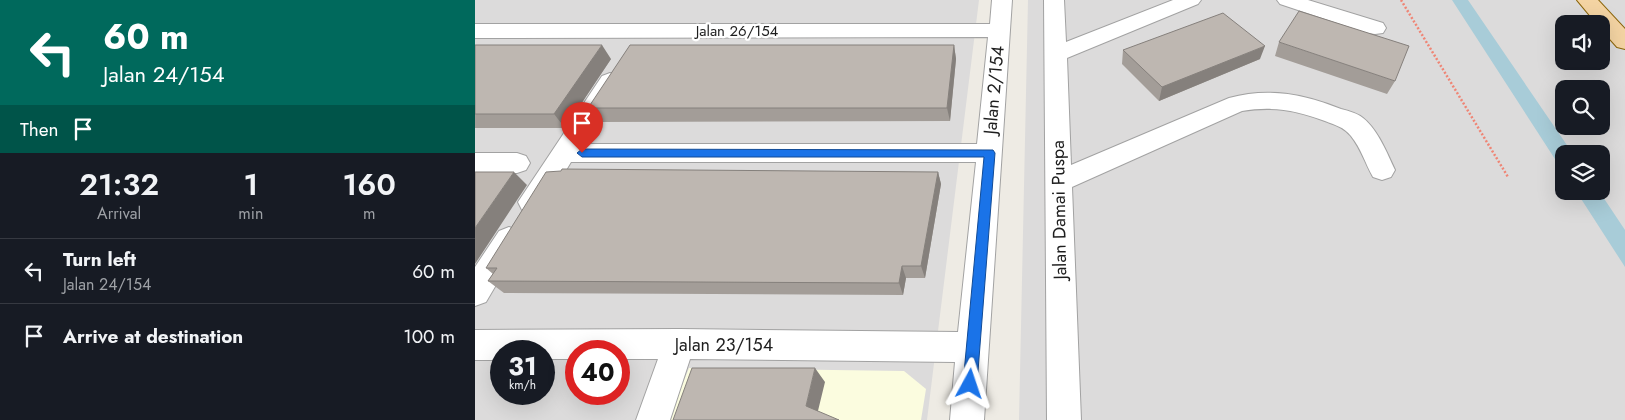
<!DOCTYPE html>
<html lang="en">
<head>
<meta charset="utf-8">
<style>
  body { margin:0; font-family:Jost,sans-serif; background:#242831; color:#f1f3f6; height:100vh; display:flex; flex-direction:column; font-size:19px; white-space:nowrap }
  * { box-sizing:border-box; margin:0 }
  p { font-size:16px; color:#9ea1a6 }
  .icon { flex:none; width:28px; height:28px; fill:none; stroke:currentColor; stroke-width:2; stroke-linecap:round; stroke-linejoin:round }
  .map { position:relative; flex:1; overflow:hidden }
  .sheet { display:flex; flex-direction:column; background:#171b24; width:475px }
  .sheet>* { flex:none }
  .top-card { background:#00695c; color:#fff; overflow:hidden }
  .fabs { position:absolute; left:1080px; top:15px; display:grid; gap:10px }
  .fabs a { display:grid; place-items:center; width:55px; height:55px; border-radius:10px; background:#171b24; box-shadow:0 5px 20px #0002; font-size:25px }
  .speed { position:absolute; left:15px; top:340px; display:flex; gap:10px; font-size:25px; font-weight:700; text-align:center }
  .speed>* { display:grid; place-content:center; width:65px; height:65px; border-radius:50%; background:#171b24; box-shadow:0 5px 20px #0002; line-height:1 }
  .speed small { font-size:12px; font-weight:400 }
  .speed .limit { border:8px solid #d22; background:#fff; color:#111 }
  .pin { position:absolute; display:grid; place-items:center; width:42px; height:42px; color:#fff; margin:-51px -21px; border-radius:50% 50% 50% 0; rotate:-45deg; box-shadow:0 0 5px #0007 }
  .pin .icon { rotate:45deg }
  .me { position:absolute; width:55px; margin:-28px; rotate:5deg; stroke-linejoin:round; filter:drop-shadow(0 0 4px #0008) }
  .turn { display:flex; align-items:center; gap:18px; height:105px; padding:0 20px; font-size:22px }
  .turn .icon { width:65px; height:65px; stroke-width:2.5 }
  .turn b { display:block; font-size:35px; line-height:42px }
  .then { display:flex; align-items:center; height:48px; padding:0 20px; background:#0003; gap:10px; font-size:19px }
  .eta { display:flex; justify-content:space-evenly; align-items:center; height:85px; text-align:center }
  .eta b { font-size:30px; font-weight:600; line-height:35px }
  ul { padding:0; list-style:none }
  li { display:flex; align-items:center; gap:15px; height:65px; padding:0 20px; border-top:1px solid #363941 }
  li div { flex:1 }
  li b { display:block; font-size:19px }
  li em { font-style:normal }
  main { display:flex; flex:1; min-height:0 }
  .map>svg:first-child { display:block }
</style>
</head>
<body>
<main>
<section class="sheet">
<div class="top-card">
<div class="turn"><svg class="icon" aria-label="left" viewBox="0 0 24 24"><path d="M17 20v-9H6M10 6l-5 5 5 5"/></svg><div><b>60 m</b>Jalan 24/154</div></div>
<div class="then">Then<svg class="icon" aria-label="arrive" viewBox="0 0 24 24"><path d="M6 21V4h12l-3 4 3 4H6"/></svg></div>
</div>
<div class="eta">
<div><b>21:32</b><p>Arrival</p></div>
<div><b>1</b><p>min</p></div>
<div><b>160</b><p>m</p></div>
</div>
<ul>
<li><svg class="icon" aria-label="left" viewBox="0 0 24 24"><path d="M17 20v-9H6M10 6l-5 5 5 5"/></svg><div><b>Turn left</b><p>Jalan 24/154</p></div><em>60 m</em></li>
<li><svg class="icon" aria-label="arrive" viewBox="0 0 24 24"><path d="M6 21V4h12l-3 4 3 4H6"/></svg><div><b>Arrive at destination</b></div><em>100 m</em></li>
</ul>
</section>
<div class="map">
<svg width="1150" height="420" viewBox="0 0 1150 420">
  <rect width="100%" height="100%" fill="#eeebe4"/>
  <path fill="#dcdbdb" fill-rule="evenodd" d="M 0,0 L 504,0 L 452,420 L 0,420 ZM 26,351 L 69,351 L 69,394 L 26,394 ZM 101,351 L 144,351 L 144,394 L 101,394 Z
    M 553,0 L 1150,0 L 1150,420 L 544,420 ZM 1089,24 L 1126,24 L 1126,61 L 1089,61 ZM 1089,89 L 1126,89 L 1126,126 L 1089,126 ZM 1089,154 L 1126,154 L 1126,191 L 1089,191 Z"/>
  <path fill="#fbfcdf" d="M 214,368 L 429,371 L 451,389 L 446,420 L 193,420 Z"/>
  <path fill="#a8ccd8" d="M 977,0 L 993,0 L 1098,154 L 1089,154 L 1089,173 Z
    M 1101,191 L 1124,191 L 1150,230 L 1150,267 Z"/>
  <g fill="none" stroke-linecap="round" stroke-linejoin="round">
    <defs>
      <path id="minor" d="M 517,0 L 537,0 L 509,420 L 475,420 L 480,362 L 215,359 L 195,420 L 161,420 L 183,359 L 144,359 L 144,351 L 101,351 L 101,359 L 69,359 L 69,351 L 26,351 L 26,360 L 0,360 L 0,330 L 204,329 L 483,332 L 501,162 L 96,162 L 67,210 L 57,213 L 47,210 L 43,202 L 127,76 L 135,73 L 143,76 L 147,81 L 108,144 L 502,144 L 513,37 L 0,38 L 0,24 L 515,24 Z
        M 569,0 L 589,0 L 591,42 L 698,0 L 726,0 L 723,4 L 592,58 L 596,165 L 754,98 C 793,87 829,94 866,109 C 874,111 882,113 888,118 C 903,130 912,153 920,170 L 916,177 L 907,180 L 898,177 C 890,163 886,148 876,136 C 869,127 860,125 850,121 C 821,110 797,106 767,111 L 597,187 L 606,420 L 572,420 Z
        M 802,0 L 833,0 L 908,23 L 911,28 L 908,33 L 900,34 L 892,33 L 805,4 Z
        M 0,153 L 42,153 L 51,156 L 55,163 L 51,170 L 42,173 L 0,173 Z
        M 34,227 L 44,231 L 48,239 L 11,302 L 0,306 L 0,267 L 24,231 Z"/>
      <path id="major" d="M 1102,0 L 1123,0 L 1150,29 L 1150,49 L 1142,47 L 1126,29 L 1126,24 L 1122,24 Z"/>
    </defs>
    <use href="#minor" stroke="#a2a2a2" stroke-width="2"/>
    <use href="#major" stroke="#8c660b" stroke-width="2"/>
    <path stroke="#ef8575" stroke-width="2.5" stroke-dasharray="2 2" stroke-linecap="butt" d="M 926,0 L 1033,177"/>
    <use href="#minor" fill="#fff" fill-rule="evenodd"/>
    <use href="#major" fill="#f4d4a3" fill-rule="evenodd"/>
  </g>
  <path fill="#a39d98" d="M 804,42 L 920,81 L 912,94 L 800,56 Z
    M 0,45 L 136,59 L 90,128 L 0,128 Z
    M 479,45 L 481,59 L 475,121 L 123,122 L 113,108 Z
    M 648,50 L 785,59 L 684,101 L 647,64 Z
    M 463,172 L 466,184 L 450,278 L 431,278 L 428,295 L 29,293 L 13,281 L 18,274 L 11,268 Z"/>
  <path fill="#85807c" d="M 127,45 L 136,59 L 90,128 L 79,114 Z
    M 479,45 L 481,59 L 475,121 L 472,108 Z
    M 790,46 L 785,59 L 684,101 L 687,87 Z
    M 39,172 L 52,185 L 0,264 L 0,228 Z
    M 463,172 L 466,184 L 450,278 L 446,266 Z
    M 427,266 L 431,278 L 428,295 L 424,283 Z
    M 340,368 L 350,382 L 341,419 L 331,406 Z"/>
  <path fill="#beb7b1" stroke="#85807c" d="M 824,11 L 934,46 L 920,81 L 804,42 Z
    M 748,13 L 790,46 L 687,87 L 648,50 Z
    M 0,45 L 127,45 L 79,114 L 0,114 Z
    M 155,45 L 479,45 L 472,108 L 113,108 Z
    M 87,169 L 463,172 L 446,266 L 427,266 L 424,283 L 13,281 L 22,268 L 11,268 L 71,172 L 86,171 Z
    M 0,172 L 39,172 L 0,228 Z
    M 217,368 L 340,368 L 331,406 L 364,420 L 198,420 Z"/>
  <path fill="#1a73e8" stroke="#114b97" d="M 107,149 L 518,150 L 520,153 L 502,384 L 500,388 L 495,390 L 490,388 L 488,384 L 509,157 L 107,157 L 102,153 Z"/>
  <g text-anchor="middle" stroke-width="4.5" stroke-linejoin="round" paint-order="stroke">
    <g font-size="15" fill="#1e1e1e" stroke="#fff">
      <text x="262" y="36">Jalan 26/154</text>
    </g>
    <g font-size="18" fill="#1e1e1e" stroke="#fff">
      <text transform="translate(519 90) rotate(-85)" y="6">Jalan 2/154</text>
      <text transform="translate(584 210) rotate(-91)" y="6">Jalan Damai Puspa</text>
      <text x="249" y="351">Jalan 23/154</text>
    </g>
  </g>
</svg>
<div class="fabs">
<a><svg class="icon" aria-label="sound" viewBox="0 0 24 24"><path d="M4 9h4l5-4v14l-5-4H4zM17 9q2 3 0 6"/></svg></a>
<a><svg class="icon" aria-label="search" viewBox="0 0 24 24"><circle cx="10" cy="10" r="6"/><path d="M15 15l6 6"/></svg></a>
<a><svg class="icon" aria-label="layers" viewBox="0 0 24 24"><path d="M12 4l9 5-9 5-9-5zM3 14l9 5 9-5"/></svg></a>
</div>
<div class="speed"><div>31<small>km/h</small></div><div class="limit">40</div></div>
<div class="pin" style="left:107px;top:153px;background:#d93025"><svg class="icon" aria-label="arrive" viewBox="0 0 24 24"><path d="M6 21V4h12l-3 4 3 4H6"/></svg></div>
<svg class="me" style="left:495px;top:384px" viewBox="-20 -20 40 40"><path d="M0-17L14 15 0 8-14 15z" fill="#1a73e8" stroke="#fff" stroke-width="4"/></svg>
</div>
</main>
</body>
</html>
